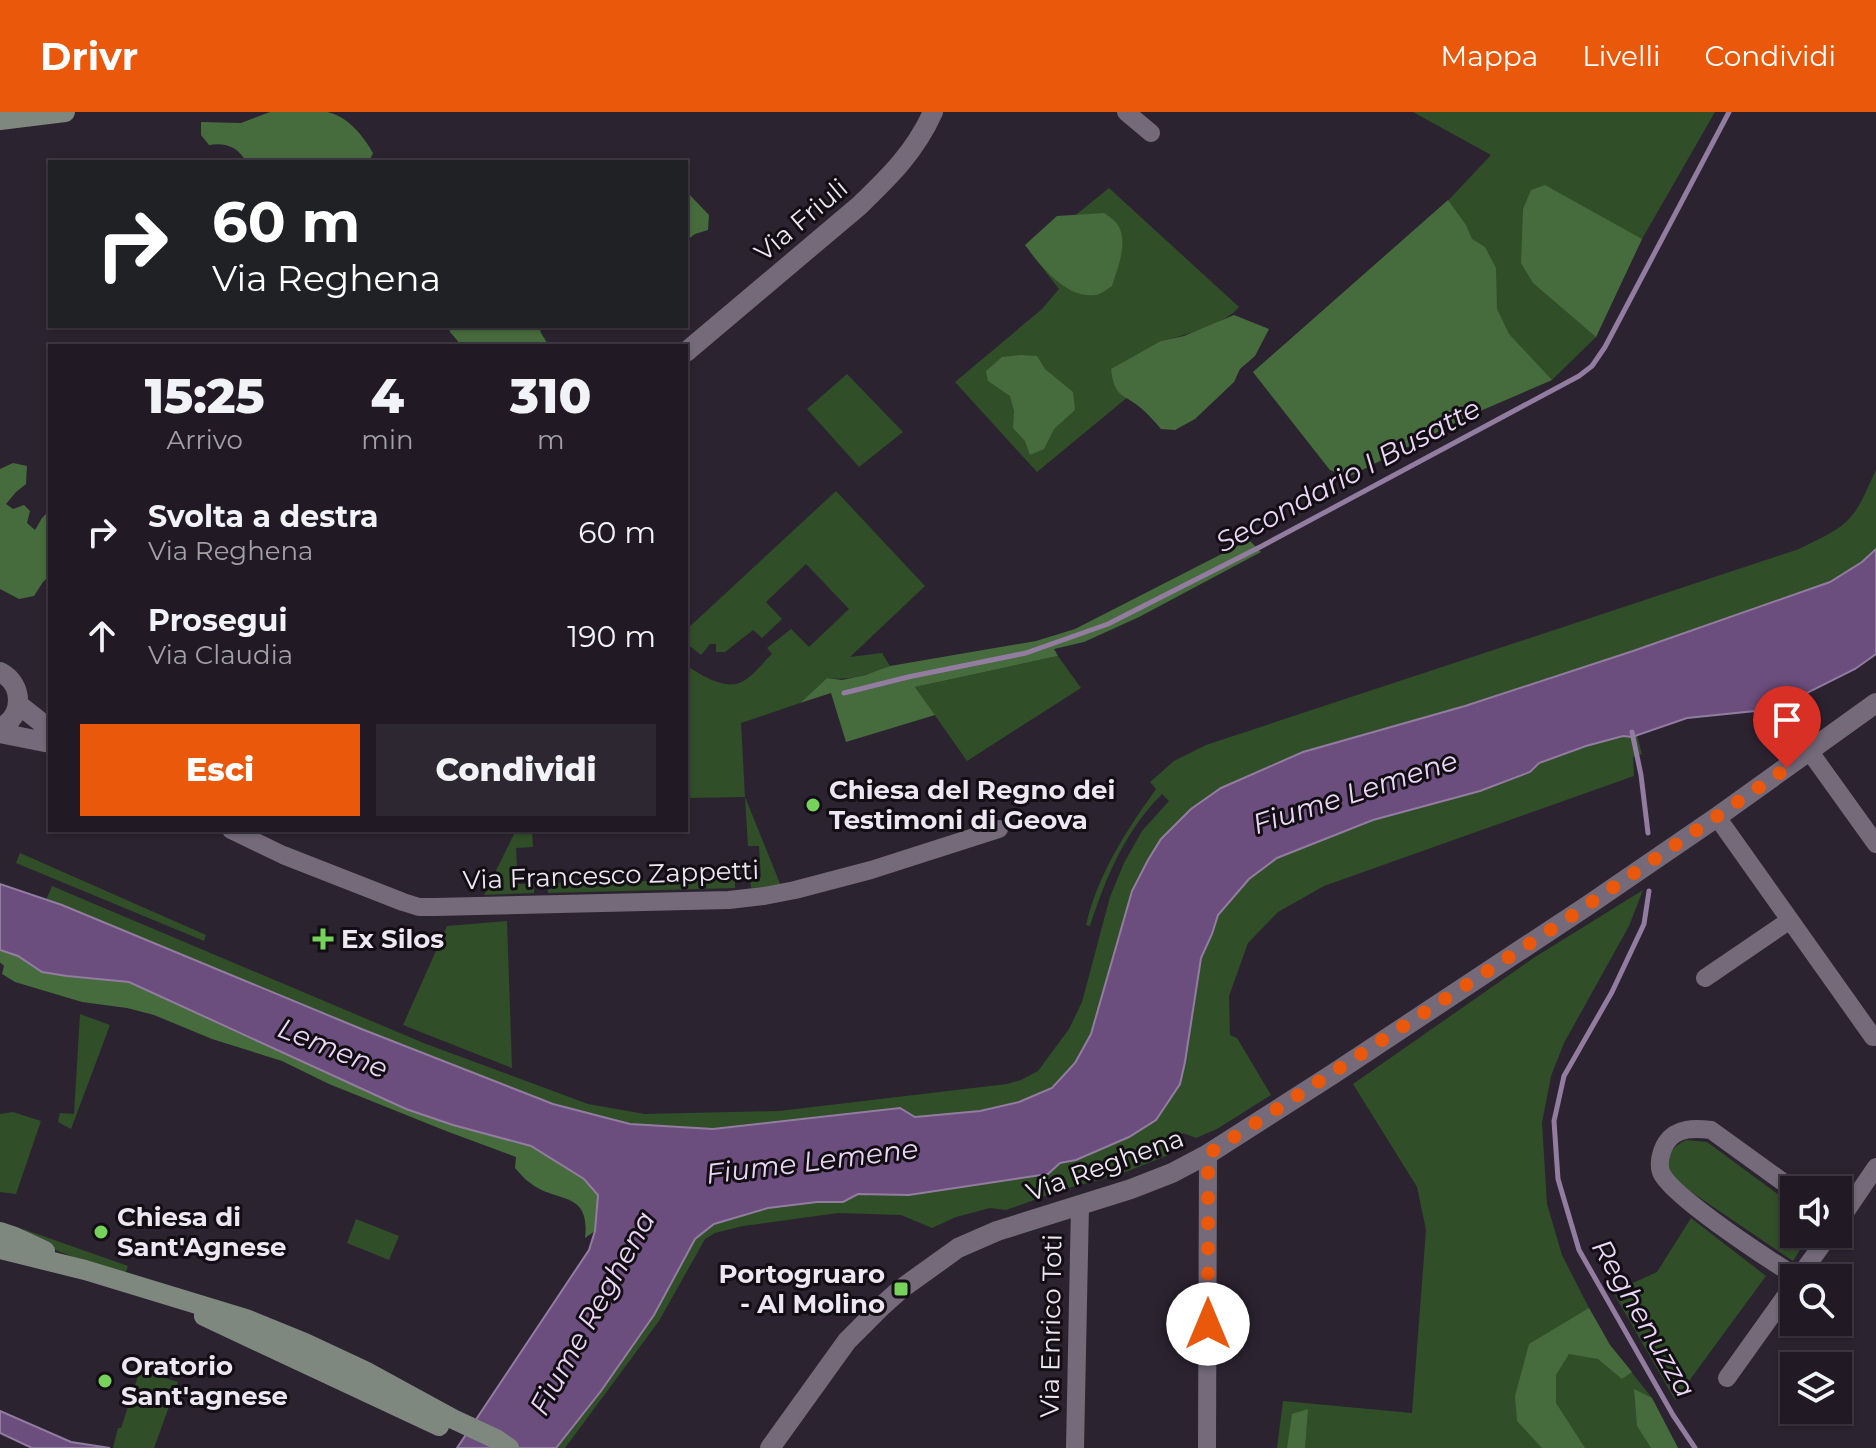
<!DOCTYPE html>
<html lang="it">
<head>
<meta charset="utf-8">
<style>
  body { margin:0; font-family:Montserrat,sans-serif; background:#2d2732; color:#f1f3f6; height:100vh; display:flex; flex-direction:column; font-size:30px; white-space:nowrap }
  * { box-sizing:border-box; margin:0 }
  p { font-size:26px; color:#a2a1a7 }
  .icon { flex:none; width:44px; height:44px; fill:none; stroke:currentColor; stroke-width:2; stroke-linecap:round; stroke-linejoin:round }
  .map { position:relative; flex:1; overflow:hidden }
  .panel { position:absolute; left:48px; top:232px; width:640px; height:488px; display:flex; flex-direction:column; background:#211a25; border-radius:0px; box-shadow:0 2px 6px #0004,0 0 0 2px #3e3842 }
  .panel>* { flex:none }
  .guide { position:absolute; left:48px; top:48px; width:640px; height:168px; border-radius:0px; box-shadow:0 2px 6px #0004,0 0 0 2px #3e3842; background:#202124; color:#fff; overflow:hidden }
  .fabs { position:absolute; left:1780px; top:1064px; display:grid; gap:16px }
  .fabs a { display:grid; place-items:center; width:72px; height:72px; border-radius:0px; background:#211a25; box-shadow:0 2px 6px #0004,0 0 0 2px #3e3842; font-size:40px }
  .pin { position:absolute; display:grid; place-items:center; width:68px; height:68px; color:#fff; margin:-82px -34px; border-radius:50% 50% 50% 0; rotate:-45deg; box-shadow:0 0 8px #0007 }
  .pin .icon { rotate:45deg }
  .me { position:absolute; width:88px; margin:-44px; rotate:0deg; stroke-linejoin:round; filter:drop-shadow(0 0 6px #0008) }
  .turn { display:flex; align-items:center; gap:28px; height:168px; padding:0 32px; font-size:36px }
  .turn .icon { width:104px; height:104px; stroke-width:2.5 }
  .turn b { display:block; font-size:56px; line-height:68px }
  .eta { display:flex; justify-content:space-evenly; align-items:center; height:136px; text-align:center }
  .eta b { font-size:48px; font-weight:800; line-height:56px }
  .action { display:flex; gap:16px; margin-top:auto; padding:16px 32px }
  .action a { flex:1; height:92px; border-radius:0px; background:#ea580c; color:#fff; font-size:32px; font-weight:800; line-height:92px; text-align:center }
  .action a+a { background:#2d2732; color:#f1f3f6 }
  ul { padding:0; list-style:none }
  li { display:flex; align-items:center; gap:24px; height:104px; padding:0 32px }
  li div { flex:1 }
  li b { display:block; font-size:30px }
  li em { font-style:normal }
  header { display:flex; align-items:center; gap:48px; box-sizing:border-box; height:112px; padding:0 40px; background:#ea580c; color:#fff }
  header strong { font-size:38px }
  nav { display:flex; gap:44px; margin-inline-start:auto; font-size:28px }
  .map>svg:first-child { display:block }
</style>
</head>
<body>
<header>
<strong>Drivr</strong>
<nav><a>Mappa</a><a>Livelli</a><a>Condividi</a></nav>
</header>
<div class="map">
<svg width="1876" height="1336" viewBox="0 0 1876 1336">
  <rect width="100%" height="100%" fill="#2c2331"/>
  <path fill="#304e27" d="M 1413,0 L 1715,0 L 1642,127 L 1596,225 L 1552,268 L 1473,302 L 1348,365 L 1330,358 L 1253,260 L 1443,94 L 1491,43 Z
    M 1109,76 L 1239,195 C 1227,211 1181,225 1161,229 L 1129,284 L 1037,360 L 955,270 L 1042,197 L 1059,177 L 1030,140 Z
    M 847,262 L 903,320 L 859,355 L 807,297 Z
    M 1876,358 L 1876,519 L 1631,601 L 1642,642 L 1633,645 L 1634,664 L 1324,774 L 1278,800 L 1248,831 L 1229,884 L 1230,923 L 1237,926 L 1271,983 L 1217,1017 L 1196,1026 L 1183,1021 L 1166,1044 L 1118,1063 L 1068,1076 L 1006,1098 L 990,1096 L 956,1105 L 932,1116 L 901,1103 L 838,1101 L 743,1114 L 715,1121 L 705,1127 L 659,1209 L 565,1336 L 457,1336 L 589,1138 L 597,1119 L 598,1083 L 558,1051 L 129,870 L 12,855 L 0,851 L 0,771 L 46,788 L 52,774 L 426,932 L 588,992 L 645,1002 L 779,999 L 1007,972 L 1021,968 L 1038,959 L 1069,917 L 1082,890 L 1110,785 L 1124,751 L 1142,719 L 1169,689 L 1162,682 C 1125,719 1106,765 1090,814 L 1086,813 C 1098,762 1126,719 1156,677 L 1150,670 L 1174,649 L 1206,633 L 1799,437 C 1814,429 1835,421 1848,408 C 1861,395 1868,374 1876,358 Z
    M 836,379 L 925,474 L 850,545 L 882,541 L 890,554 C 869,562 850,569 827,566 L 800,591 L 741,611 L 745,685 L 781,774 L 751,776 L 750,767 L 761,765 L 759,734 L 748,734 L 745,685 L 686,686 L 686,553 C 699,562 720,575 736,572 C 750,569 762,551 772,542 L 767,536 L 791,517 L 809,535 L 849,497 L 806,452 L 766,490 L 782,507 L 762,526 L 753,518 L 725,540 L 716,540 L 716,532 L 710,532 L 701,543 L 686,531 L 686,518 Z
    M 1058,544 L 1081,576 L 967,649 L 915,575 Z
    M 516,718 L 532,718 L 533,735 L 516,736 L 518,772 L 534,772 L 534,781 L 484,783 Z
    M 20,741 L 206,823 L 204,829 L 16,751 Z
    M 735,767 L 735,776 L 548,781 L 547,771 Z
    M 1643,778 L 1629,814 L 1564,931 L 1551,964 L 1542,1011 L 1547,1092 L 1562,1143 L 1589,1196 L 1610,1233 L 1652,1286 L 1678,1336 L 1277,1336 L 1283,1289 L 1412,1301 L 1426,1118 L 1417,1075 L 1353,972 L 1535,845 Z
    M 507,809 L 512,956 L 403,913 L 447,814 Z
    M 80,902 L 110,913 L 71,1017 L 58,1010 L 60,1001 L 74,1002 Z
    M 13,1000 L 41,1009 L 16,1082 L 0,1080 L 0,1002 Z
    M 1686,1028 L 1707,1030 L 1794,1094 L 1794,1122 L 1810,1122 L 1793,1149 L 1678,1071 L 1667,1060 C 1669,1042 1670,1036 1686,1028 Z
    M 1691,1106 L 1766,1164 L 1675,1288 L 1613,1180 L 1657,1160 Z
    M 356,1107 L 399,1124 L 389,1148 L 347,1131 Z
    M 23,1117 L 128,1154 L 125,1162 C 104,1155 33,1135 23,1117 Z
    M 140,1258 L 178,1270 L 154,1336 L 113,1336 L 118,1316 L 121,1316 Z"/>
  <path fill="#466b3c" d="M 270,0 C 287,0 312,0 327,0 C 348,4 364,25 373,41 L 369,50 L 246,50 C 239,35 225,30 209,33 L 201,23 L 201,10 L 241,11 Z
    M 1545,73 L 1642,127 L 1596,225 L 1533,171 L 1521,151 L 1523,97 L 1531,78 Z
    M 686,79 L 709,103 L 708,118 L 695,122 L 686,129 Z
    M 1448,88 L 1466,113 L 1472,127 L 1485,135 L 1496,156 L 1497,197 L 1509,222 L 1552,268 L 1473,302 L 1348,365 L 1330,358 L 1253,260 Z
    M 1104,101 C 1110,105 1116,109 1119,115 C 1128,132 1117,158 1112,174 C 1107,177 1100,183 1095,183 C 1066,187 1040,153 1025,133 L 1057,104 Z
    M 1234,203 L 1269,217 L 1255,244 L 1240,257 L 1234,270 L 1195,307 L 1175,318 L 1161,317 C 1155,310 1149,303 1142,297 C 1123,280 1115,288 1111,257 L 1161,229 L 1184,224 Z
    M 449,214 L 539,214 L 541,221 L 549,234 L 462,234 L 450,220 Z
    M 1021,243 L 1037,244 L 1045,257 L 1073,280 L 1075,298 L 1054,317 L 1044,337 L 1030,343 L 1025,329 L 1013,316 L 1014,299 L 1010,284 L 988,269 L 986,259 L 1002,245 Z
    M 13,351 L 27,354 L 26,372 L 16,380 L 6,392 L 13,397 L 24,393 L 30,399 L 27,411 L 35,418 L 42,406 L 50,398 L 50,463 L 43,470 L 34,484 L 19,487 L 0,477 L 0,357 Z
    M 1249,428 L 1261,440 L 1139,505 L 1084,530 L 1054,537 L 1058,544 L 915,575 L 935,603 L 846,630 L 831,581 L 800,591 L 827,566 L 842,568 L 865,563 L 890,554 L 1036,529 L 1075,517 Z
    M 0,838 L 18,844 L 42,860 L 67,864 L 128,870 L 406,997 L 453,1013 L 531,1034 L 584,1067 L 598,1083 L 595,1119 L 585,1126 C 591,1077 555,1092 529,1070 C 524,1067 520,1061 515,1056 L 516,1045 L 446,1019 L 329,972 L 282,949 L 212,927 L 154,903 L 127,896 L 82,890 L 15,870 L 2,862 L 4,854 L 0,850 Z
    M 1589,1196 L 1610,1233 L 1632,1260 L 1622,1267 L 1598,1247 L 1569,1242 L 1556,1263 L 1556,1291 L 1585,1336 L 1542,1336 L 1517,1309 L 1515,1284 L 1529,1232 Z
    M 1634,1277 L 1652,1286 L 1678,1336 L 1651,1336 L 1637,1314 Z
    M 1308,1297 L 1305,1336 L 1287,1336 L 1292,1302 Z"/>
  <path fill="#6c4e7e" stroke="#927ca0" stroke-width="2" d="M 1876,437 L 1876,542 L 1855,557 L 1775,597 L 1687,606 L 1632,625 L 1623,624 L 1586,634 L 1539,651 L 1530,660 L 1480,679 L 1373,708 L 1277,746 L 1249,767 L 1218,803 L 1212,822 L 1201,846 L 1185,950 L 1180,972 L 1156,1008 L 1129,1025 L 1076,1048 L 1060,1051 L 1048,1062 L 909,1083 L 858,1082 L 843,1090 L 817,1090 L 768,1096 L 714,1112 L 695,1127 L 654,1203 L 601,1279 L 556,1336 L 457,1336 L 589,1138 L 595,1119 L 598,1083 L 584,1067 L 531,1034 L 453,1013 L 406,997 L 129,870 L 67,864 L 42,860 L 18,844 L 0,838 L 0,772 L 62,793 L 359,916 L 553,992 L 630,1012 L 713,1017 L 900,996 L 915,1005 L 980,999 L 1019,990 L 1052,976 L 1075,951 L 1091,922 L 1132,779 L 1148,748 L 1161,727 L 1191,697 L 1221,676 L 1303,640 L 1465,594 L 1633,539 L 1830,470 L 1862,450 Z
    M 0,1299 L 71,1330 L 110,1336 L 32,1336 L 0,1321 Z"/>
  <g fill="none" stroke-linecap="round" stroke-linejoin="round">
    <path stroke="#927ca0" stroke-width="5" d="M 844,581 L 908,565 L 1026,541 L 1108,512 L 1262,434 L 1579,264 L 1592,254 L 1605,235 L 1729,0
      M 1632,620 L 1641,663 L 1648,721
      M 1649,779 L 1644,812 L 1612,880 L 1564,964 L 1554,1009 L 1558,1067 L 1579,1138 L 1673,1303 L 1695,1336"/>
    <path stroke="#746a7a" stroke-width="18" d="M 1126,0 L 1151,21
      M 1810,640 L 1876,732
      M 231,718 L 283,743 L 403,790 L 419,795 L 435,795 L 729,788 L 764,784 L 795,778 L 871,758 L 999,717
      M 1790,808 L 1873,925
      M 1705,866 L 1790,808 L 1717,705
      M 1794,1078 L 1711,1018 C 1696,1016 1676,1015 1666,1031 C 1661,1039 1658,1052 1661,1060 C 1670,1084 1773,1150 1798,1166
      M 1838,1111 L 1876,1055
      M 1798,1166 L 1830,1122
      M 1727,1266 L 1794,1172
      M 1075,1336 L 1080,1093
      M 1207,1336 L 1208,1042"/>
    <path stroke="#746a7a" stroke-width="20" d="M 686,240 L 859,94 C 890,64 915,40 933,0
      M 0,560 C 24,572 24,604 0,616
      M 18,592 L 42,611 L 50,615
      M 0,621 L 50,631
      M 770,1336 L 847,1229 L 882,1194 L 901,1177 L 958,1136 L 997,1119 L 1131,1077 L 1172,1061 L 1208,1042 L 1333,962 L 1587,794 L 1717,705 L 1876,591"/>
    <path stroke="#7f887e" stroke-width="20" d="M 0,8 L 65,0
      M 0,1120 L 15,1125 L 45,1139
      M 0,1137 L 85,1158 L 246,1207 L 305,1231 L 365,1259 L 453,1307 L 496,1327 L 509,1336
      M 204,1204 L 439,1314"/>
  </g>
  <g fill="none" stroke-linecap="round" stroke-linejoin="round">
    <path stroke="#ea580c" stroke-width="14" stroke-dasharray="0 25.2" d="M 1208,1212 L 1208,1042 L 1567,807 L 1787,656"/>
  </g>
  <g fill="#76d25a" stroke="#120e14" stroke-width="3">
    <circle cx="813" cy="693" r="8"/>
    <path d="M319 815h8v8h8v8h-8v8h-8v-8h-8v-8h8z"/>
    <circle cx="101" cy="1120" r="8"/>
    <rect x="893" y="1169" width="16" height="16" rx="4"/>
    <circle cx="105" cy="1269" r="8"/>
  </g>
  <g text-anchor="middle" stroke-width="6" stroke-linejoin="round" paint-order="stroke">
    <g font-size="26" fill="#ece7f0" stroke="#120e14">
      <text transform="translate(801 108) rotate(-40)" y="9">Via Friuli</text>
      <text transform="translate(611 763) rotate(-2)" y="9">Via Francesco Zappetti</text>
      <text transform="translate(1105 1053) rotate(-20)" y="9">Via Reghena</text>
      <text transform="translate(1051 1214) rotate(-89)" y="9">Via Enrico Toti</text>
    </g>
    <g font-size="26" font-weight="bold" fill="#ece7f0" stroke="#120e14" text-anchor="start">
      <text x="829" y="687">Chiesa del Regno dei<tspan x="829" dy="30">Testimoni di Geova</tspan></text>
      <text x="341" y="836">Ex Silos</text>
      <text x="117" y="1114">Chiesa di<tspan x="117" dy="30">Sant'Agnese</tspan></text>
      <text x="885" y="1171" text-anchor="end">Portogruaro<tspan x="885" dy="30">- Al Molino</tspan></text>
      <text x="121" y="1263">Oratorio<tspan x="121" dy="30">Sant'agnese</tspan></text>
    </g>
    <g font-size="28" font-style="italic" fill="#ead7f6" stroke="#120e14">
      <text transform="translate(1348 363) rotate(-28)" y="10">Secondario I Busatte</text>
      <text transform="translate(1355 680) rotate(-18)" y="10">Fiume Lemene</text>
      <text transform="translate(333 936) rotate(22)" y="10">Lemene</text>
      <text transform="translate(812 1049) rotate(-7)" y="10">Fiume Lemene</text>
      <text transform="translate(592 1201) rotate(-61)" y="10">Fiume Reghena</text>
      <text transform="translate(1644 1206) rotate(60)" y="10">Reghenuzza</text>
    </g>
  </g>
</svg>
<div class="fabs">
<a><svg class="icon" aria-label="sound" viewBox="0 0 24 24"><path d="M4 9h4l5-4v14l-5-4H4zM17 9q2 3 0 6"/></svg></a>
<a><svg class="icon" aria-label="search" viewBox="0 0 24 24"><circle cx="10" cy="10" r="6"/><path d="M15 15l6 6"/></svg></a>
<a><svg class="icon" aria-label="layers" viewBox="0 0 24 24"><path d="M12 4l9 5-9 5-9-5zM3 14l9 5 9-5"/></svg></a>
</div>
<div class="pin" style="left:1787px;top:656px;background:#d93025"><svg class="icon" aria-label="arrive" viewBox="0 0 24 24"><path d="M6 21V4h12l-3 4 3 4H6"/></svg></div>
<svg class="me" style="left:1208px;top:1212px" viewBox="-20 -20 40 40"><circle r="19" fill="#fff"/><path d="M0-13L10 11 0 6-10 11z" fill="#ea580c"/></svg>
<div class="guide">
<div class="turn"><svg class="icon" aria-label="right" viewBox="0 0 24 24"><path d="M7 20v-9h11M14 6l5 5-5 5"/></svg><div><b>60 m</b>Via Reghena</div></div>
</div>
<section class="panel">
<div class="eta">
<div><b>15:25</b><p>Arrivo</p></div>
<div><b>4</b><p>min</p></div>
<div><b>310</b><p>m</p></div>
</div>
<ul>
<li><svg class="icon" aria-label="right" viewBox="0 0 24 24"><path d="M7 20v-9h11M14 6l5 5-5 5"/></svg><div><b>Svolta a destra</b><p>Via Reghena</p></div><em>60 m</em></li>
<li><svg class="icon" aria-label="ahead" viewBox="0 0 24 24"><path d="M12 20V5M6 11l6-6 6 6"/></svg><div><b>Prosegui</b><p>Via Claudia</p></div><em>190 m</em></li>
</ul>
<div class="action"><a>Esci</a><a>Condividi</a></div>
</section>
</div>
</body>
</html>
